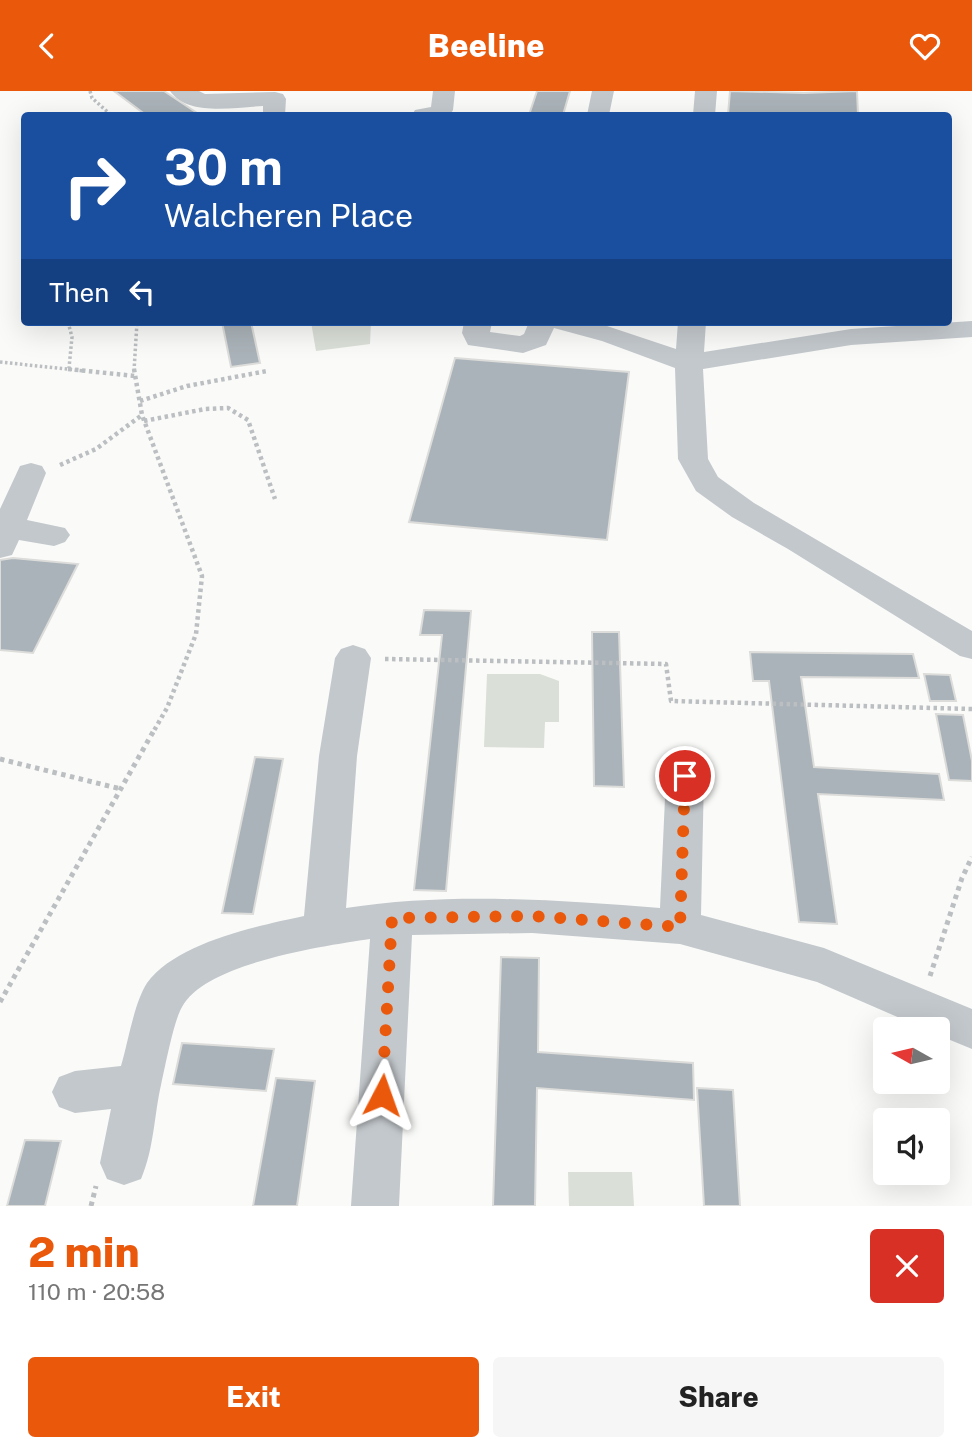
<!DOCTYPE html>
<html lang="en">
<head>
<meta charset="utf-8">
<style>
  body { margin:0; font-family:"Public Sans",sans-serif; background:#f6f6f6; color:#222; height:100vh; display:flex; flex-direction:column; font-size:26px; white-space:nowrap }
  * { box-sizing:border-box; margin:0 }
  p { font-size:23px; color:#767676 }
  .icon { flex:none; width:38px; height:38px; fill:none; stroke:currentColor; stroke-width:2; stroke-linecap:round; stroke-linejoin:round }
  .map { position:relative; height:1115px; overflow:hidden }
  .drawer { display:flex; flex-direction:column; background:#fff; flex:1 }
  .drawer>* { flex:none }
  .banner { position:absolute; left:21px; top:21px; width:931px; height:214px; border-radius:7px; box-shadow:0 7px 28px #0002; background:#1a4fa0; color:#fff; overflow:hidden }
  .needle { width:46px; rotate:278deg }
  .fabs { position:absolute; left:873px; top:926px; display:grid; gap:14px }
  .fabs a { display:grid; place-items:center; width:77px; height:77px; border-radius:7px; background:#fff; box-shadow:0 7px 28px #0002; font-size:35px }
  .pin { position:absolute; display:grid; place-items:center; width:60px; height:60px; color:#fff; margin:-30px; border:4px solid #fff; border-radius:50%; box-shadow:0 2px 7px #0007 }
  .me { position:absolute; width:77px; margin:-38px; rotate:4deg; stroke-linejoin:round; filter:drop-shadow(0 0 5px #0008) }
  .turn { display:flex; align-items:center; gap:24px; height:147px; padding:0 28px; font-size:32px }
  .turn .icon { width:91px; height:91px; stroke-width:2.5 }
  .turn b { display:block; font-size:49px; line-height:60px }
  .then { display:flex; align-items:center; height:66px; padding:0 28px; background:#0003; gap:14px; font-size:26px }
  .round { display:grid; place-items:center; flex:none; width:74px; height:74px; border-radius:7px; background:#f6f6f6 }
  .head { display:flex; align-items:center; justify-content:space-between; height:119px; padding:0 28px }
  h1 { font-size:42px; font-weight:800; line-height:52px; color:#ea580c }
  .primary-button { display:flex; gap:14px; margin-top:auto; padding:14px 28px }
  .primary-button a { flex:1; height:80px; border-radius:7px; background:#ea580c; color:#fff; font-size:28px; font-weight:800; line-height:80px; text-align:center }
  .primary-button a+a { background:#f6f6f6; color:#222 }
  header { display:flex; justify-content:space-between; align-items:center; height:91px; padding:0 28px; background:#ea580c; color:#fff; font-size:32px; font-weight:800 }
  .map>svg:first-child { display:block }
</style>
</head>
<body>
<header><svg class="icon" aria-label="back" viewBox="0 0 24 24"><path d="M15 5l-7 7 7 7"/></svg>Beeline<svg class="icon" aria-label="heart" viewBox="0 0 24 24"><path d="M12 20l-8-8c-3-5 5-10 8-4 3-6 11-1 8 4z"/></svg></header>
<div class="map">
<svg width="972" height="1115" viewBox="0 0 972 1115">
  <rect width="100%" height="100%" fill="#fafaf8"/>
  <path fill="#dadfd7" d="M 311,231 L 371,231 L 370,253 L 316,260 Z
    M 487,583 L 540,583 L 559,590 L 559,631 L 545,631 L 544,657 L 484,656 Z
    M 568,1081 L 632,1081 L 634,1115 L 569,1115 Z"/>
  <path fill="#aab3b9" stroke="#dcdcda" stroke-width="2" d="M 114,0 L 164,0 L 200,24 L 146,24 Z
    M 537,0 L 570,0 L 563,24 L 529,24 Z
    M 730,0 L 804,2 L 857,0 L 858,24 L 728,24 Z
    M 222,231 L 251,231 L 260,272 L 231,276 Z
    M 455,267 L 629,281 L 607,449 L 409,431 Z
    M 13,467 L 78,473 L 33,562 L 0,559 L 0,469 Z
    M 424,519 L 471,520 L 446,800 L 414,799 L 442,544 L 420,544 Z
    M 592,541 L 619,541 L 624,696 L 594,695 Z
    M 750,561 L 913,563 L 919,587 L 801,586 L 814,676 L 939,683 L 944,709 L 818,703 L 837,833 L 799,831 L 769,590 L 753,590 Z
    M 924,583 L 950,584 L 956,610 L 930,610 Z
    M 936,623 L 963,624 L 972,670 L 972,690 L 949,689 Z
    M 255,666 L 283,668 L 253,823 L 222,822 Z
    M 501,866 L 539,867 L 538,961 L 693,972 L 694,1009 L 537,997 L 535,1115 L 493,1115 Z
    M 182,952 L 274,958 L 266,1000 L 173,993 Z
    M 276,987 L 315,990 L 297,1115 L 253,1115 Z
    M 697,997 L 733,999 L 740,1115 L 704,1115 Z
    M 25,1049 L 61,1050 L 45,1115 L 7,1115 Z"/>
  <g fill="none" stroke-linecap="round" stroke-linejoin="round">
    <path stroke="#bbbfc2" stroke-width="3.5" stroke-dasharray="2.5 2.5" stroke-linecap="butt" d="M 90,0 L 92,7 L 111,24
      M 24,88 L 24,112
      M 68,231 L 72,246 L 69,277
      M 0,271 L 85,280
      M 134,280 L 137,231"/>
    <path stroke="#bbbfc2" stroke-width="4.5" stroke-dasharray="3.5 3.5" stroke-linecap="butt" d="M 68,278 L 135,285
      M 134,278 L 142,324 L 202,485 L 196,543 L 167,617 L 152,643
      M 140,310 L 187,295 L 267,280
      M 144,330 L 205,318 L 228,317 L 248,329 L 275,408
      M 60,374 L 96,358 L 142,324
      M 385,568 L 666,573 L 671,610 L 972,618"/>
    <path stroke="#bbbfc2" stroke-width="5" stroke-dasharray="4.5 4.5" stroke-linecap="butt" d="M 0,668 L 121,698
      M 930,885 L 962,787 L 972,766
      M 0,911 L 153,641
      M 91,1115 L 96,1095"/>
    <path fill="#c3c8cc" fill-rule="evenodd" d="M 170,0 L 199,0 L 205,3 L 275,1 L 283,3 L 286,8 L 285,24 L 263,24 L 263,15 C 236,16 188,26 170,0 Z
      M 433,0 L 455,0 L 453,19 L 450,24 L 412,24 L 415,19 L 431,16 Z
      M 592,0 L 614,0 L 609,24 L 587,24 Z
      M 695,0 L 717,0 L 715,24 L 693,24 Z
      M 972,230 L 972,246 L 851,254 L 703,278 L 708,368 L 718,386 L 754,412 L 972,540 L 972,568 L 960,565 L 788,458 L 732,426 L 696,400 L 678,368 L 675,277 L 602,250 L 554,237 L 546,254 L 523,262 L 468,254 L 462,242 L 464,231 L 492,231 L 490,241 L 520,245 L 524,243 L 529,231 L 595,231 L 676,258 L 678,231 L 706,231 L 704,261 L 851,238 Z
      M 31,372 L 42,375 L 46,382 L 27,429 L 65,437 L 70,444 L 65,451 L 54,455 L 19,449 L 12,464 L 0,467 L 0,418 L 20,375 Z
      M 353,554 L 365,558 L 371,567 L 357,665 L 346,817 C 450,801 556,809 660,817 L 666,685 L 672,675 L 685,670 L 698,675 L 704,685 L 701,824 L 824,857 L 972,918 L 972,958 L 938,944 L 938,938 L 925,938 L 817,891 L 680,853 L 532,842 L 412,844 L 399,1115 L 351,1115 L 370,848 C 324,855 205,872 182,916 C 174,929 165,976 161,994 C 154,1025 154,1058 141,1088 L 124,1094 L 107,1088 L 100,1072 L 111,1018 L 75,1022 L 59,1016 L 52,1001 L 59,986 L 75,980 L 121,975 C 128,952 134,912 147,892 C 177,851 258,835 304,825 L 319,665 L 335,567 L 341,558 Z"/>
  </g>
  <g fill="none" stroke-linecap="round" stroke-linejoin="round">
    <path stroke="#ea580c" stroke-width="12" stroke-dasharray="0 21.6" d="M 382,1004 L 392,827 L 532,825 L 680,836 L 685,685"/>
  </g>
</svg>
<div class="fabs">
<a><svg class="needle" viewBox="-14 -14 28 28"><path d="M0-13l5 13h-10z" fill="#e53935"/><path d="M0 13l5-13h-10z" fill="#767676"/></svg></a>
<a><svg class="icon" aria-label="sound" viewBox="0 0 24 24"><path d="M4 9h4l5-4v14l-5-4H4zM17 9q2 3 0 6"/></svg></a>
</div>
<div class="pin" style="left:685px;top:685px;background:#d93025"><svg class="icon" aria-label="arrive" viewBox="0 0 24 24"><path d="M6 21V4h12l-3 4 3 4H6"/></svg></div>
<svg class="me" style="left:382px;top:1004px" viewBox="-20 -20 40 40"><path d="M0-17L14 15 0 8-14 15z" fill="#ea580c" stroke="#fff" stroke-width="4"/></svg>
<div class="banner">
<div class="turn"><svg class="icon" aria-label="right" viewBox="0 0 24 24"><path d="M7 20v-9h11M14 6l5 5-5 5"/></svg><div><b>30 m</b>Walcheren Place</div></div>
<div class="then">Then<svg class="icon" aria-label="left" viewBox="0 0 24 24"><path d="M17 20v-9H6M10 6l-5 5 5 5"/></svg></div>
</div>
</div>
<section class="drawer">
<div class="head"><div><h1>2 min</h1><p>110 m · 20:58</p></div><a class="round" style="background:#d93025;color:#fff"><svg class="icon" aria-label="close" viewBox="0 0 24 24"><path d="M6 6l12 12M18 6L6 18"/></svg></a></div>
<div class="primary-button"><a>Exit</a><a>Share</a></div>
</section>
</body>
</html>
